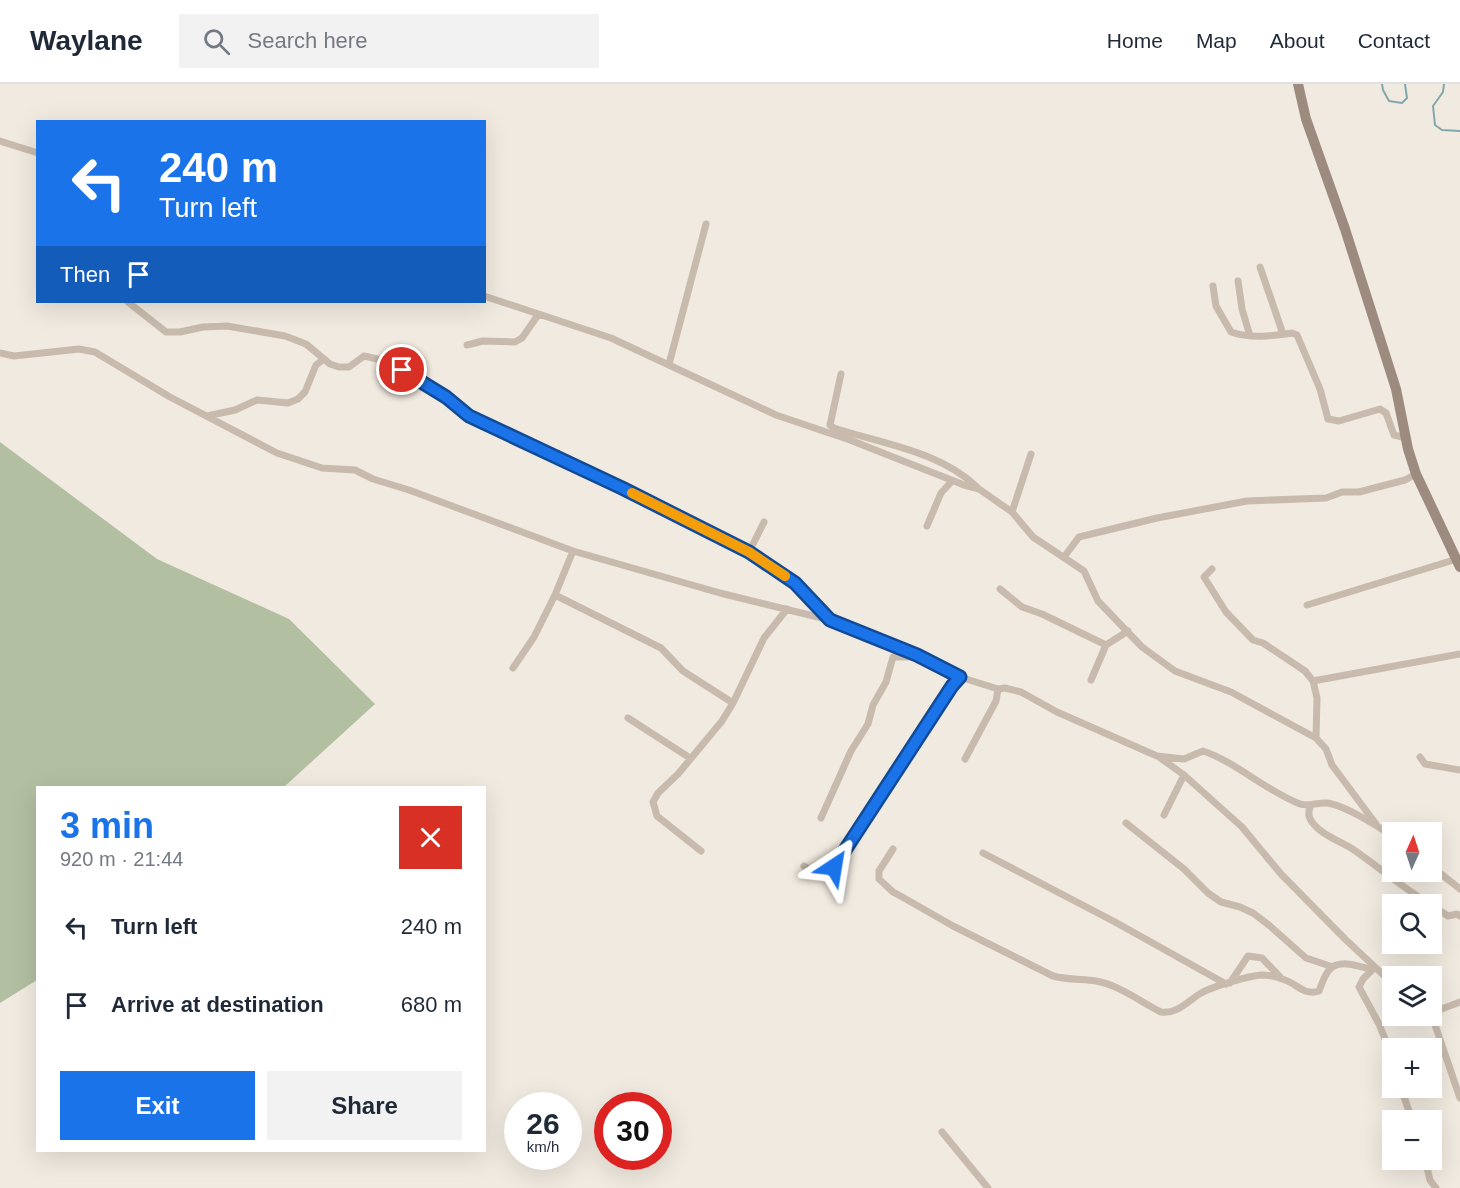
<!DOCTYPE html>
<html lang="en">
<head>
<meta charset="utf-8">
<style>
  body { margin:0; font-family:Helvetica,sans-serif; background:#f2f2f3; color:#1f2937; height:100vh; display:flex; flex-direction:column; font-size:22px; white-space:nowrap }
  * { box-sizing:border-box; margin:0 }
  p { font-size:20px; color:#747a83 }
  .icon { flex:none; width:33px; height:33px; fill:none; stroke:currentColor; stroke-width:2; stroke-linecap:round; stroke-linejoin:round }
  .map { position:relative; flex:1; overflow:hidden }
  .panel { position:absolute; left:36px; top:702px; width:450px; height:366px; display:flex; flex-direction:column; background:#fff; border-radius:0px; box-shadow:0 6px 24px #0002 }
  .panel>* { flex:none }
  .guide { position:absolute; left:36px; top:36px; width:450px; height:183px; border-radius:0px; box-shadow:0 6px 24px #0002; background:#1a73e8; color:#fff; overflow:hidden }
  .needle { width:39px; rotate:3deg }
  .fabs { position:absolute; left:1382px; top:738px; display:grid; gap:12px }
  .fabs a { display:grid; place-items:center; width:60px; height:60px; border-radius:0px; background:#fff; box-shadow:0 6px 24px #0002; font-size:30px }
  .speed { position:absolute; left:504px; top:1008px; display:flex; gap:12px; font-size:30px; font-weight:700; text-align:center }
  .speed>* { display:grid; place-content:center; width:78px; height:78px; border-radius:50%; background:#fff; box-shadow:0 6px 24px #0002; line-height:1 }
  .speed small { font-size:15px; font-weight:400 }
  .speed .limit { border:9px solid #d22; background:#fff; color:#111 }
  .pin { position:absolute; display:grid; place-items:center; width:51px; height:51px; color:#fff; margin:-26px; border:3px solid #fff; border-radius:50%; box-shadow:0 2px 6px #0007 }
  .me { position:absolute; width:66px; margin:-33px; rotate:33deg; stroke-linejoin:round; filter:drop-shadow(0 0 4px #0008) }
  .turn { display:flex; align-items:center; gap:21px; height:126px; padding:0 24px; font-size:27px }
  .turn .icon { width:78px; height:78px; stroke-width:2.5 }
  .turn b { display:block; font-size:42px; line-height:51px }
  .then { display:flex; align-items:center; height:57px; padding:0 24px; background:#0003; gap:12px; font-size:22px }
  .round { display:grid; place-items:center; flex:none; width:63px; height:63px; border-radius:0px; background:#f2f2f3 }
  .head { display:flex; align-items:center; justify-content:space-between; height:102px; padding:0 24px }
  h1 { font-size:36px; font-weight:700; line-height:45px; color:#1a73e8 }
  .cta { display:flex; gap:12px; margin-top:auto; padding:12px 24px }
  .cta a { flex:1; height:69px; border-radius:0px; background:#1a73e8; color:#fff; font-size:24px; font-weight:700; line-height:69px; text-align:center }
  .cta a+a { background:#f2f2f3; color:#1f2937 }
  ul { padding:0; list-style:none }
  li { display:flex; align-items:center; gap:18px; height:78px; padding:0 24px }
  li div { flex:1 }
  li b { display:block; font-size:22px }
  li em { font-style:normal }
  header { display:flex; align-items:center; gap:36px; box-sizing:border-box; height:84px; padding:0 30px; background:#fff; border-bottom:2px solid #e0e1e3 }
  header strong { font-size:28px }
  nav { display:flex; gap:33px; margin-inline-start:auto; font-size:21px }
  .search { width:420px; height:54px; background:#f2f2f3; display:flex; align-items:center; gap:15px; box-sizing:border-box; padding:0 21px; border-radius:0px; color:#747a83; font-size:22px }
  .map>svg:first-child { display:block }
</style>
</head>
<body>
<header>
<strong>Waylane</strong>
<div class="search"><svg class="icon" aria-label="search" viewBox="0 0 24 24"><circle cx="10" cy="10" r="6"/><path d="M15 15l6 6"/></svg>Search here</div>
<nav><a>Home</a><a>Map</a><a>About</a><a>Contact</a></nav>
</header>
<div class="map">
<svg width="1460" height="1104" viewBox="0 0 1460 1104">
  <rect width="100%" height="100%" fill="#f1eae0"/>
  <path fill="#b3bfa1" d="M 0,358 L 157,475 L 289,535 L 375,620 L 284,703 L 38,704 L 37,896 L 0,919 Z"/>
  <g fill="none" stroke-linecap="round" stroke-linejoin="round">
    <path stroke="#82a7ac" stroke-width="2" d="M 1382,0 L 1383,6 L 1389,17 L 1402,19 L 1407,14 L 1405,0
      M 1444,0 L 1443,8 L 1433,22 L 1435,41 L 1442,46 L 1460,47"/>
    <path stroke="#c8bbad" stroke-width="7" d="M 0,57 L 38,69
      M 1260,183 L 1283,250
      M 1238,197 L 1242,225 L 1250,252
      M 1213,202 L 1216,222 L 1231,248 C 1251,255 1272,252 1292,249 L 1297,251 L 1320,305 L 1328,335 L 1339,337 L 1380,325 L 1386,329 L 1394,351 L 1406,354
      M 484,212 L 611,254 L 776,331 L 850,356 L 964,401 L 979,405 L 1012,428 L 1033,453 L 1084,487 L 1098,517 L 1142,563 L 1175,587 L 1231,608 L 1316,654 L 1326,665 L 1332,681 L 1376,740
      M 128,218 L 166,248 L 180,248 L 203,243 L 227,242 L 285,252 L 306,260 L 330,280 L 339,283 L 349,283 L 364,272 L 386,277 L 446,313 L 469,332 L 622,404 L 749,468 L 795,499 L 830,535
      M 467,261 L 483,257 L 515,258 L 522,254 L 538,231
      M 0,269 L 14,272 L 79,265 L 95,268 L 170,313 L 277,369 L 322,384 L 355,386 L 373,395 L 409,406 L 573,467 L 720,509 L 830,536 L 917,571 L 960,593 L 998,605 L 1005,604 L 1021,608 L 1057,628 L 1157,672 L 1184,675 L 1203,667 C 1236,678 1266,707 1300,720 C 1308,723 1318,718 1327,719 C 1344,721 1378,742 1392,752
      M 669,280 L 706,140
      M 841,290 L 830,341 L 834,344 C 883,360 939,367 977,403
      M 207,332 L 235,326 L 257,316 L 288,319 L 298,315 L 305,308 L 316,281 L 324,275
      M 1012,428 L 1031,370
      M 927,442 L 941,409 L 952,397
      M 573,467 L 555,511 L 661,564 L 683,587 L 733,619
      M 749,468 L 764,438
      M 1064,473 L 1079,453 L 1157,434 L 1247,417 L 1326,414 L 1342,408 L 1359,408 L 1405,396 L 1416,390
      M 1212,485 L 1204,493 L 1226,528 L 1253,556 L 1263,559 L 1305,587 L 1313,597
      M 1000,505 L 1022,523 L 1042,530 L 1106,561
      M 1307,521 L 1457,475
      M 513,584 L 534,553 L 555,511
      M 1091,596 L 1106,561 L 1128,547
      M 628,634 L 690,674
      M 1316,654 L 1317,614 L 1313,597 L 1460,570
      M 1159,673 L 1184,691 L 1242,743 L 1281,790 L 1345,855 L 1392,899
      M 1420,673 L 1425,680 L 1460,686
      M 965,675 L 996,617 L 998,605
      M 1311,721 C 1308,727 1308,733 1312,738 C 1321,751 1342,758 1354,766 C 1380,784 1403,804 1430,820
      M 1164,731 L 1184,691
      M 821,734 L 851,667 L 868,640 L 873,621 L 886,598 L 893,573 L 913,573 L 917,571
      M 1126,739 L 1184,785 L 1208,809 L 1221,818 L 1240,823 L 1253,829 L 1270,842 L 1306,874 L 1333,883
      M 893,765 L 879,787 L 879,795 L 893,808 L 904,814 L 953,842 L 1053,892 C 1068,896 1081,895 1096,897 C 1119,901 1141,918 1161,928 C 1179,930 1188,916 1203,908 C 1215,902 1248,892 1261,891 C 1268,891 1278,893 1285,896 C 1297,900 1304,912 1319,907 C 1322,900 1324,891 1330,885 C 1340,875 1360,882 1372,886
      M 701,767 L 657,732 L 653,718 L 658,709 L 678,690 L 722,637 L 733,619 L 764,554 L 787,525
      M 983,769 L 1115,838 L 1226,900
      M 804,782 L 822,792 L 828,792 L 842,773 L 952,602 L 960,593
      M 1431,782 L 1460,805
      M 1431,821 L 1448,832 L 1457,830 L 1460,832
      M 1373,885 L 1363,895 L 1359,903 L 1379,940 L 1392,972
      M 1230,899 L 1248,872 L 1262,874 L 1281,894
      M 1431,929 L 1460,1014
      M 1431,929 L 1460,918
      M 1401,1004 L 1412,1036
      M 942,1048 L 988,1104
      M 1425,1076 L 1430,1096 L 1436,1104"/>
    <path stroke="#9c8b7e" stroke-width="10" d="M 1298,0 L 1306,35 L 1345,145 L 1396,305 L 1408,365 L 1416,390 L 1460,483"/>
  </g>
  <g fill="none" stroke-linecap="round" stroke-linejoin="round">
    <defs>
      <path id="route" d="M 402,286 L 446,313 L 469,332 L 622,404 L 749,468 L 795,499 L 830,536 L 917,571 L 960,593 L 952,602 L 834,783"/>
    </defs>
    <use href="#route" stroke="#114b97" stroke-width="15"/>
    <use href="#route" stroke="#1a73e8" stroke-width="10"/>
    <path stroke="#f59e0b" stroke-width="10" d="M 632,409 L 749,468 L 785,492"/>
  </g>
</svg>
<div class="fabs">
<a><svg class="needle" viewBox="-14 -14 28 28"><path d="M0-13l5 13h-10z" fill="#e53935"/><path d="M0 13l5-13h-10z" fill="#747a83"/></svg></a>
<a><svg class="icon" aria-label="search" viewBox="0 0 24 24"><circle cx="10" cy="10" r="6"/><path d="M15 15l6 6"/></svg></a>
<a><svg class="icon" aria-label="layers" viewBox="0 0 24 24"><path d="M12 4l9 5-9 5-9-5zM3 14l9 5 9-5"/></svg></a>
<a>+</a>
<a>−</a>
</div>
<div class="speed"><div>26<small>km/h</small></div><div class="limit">30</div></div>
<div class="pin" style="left:402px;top:286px;background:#d93025"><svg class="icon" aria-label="arrive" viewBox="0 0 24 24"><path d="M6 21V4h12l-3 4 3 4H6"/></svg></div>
<svg class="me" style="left:834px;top:783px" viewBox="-20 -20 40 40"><path d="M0-17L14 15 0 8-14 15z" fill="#1a73e8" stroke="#fff" stroke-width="4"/></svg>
<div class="guide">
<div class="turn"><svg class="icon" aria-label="left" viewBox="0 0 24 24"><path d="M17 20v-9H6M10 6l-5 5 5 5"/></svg><div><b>240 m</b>Turn left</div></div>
<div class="then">Then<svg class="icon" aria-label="arrive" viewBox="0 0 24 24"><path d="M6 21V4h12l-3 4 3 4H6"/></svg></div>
</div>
<section class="panel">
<div class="head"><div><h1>3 min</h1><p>920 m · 21:44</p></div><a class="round" style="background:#d93025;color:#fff"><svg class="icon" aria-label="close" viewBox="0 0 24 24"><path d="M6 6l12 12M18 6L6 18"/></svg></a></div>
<ul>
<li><svg class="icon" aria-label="left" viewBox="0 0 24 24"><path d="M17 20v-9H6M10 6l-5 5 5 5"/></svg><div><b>Turn left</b></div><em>240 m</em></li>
<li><svg class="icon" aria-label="arrive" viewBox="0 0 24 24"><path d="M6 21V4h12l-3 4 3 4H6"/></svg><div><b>Arrive at destination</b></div><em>680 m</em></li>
</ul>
<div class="cta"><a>Exit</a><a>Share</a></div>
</section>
</div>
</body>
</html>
